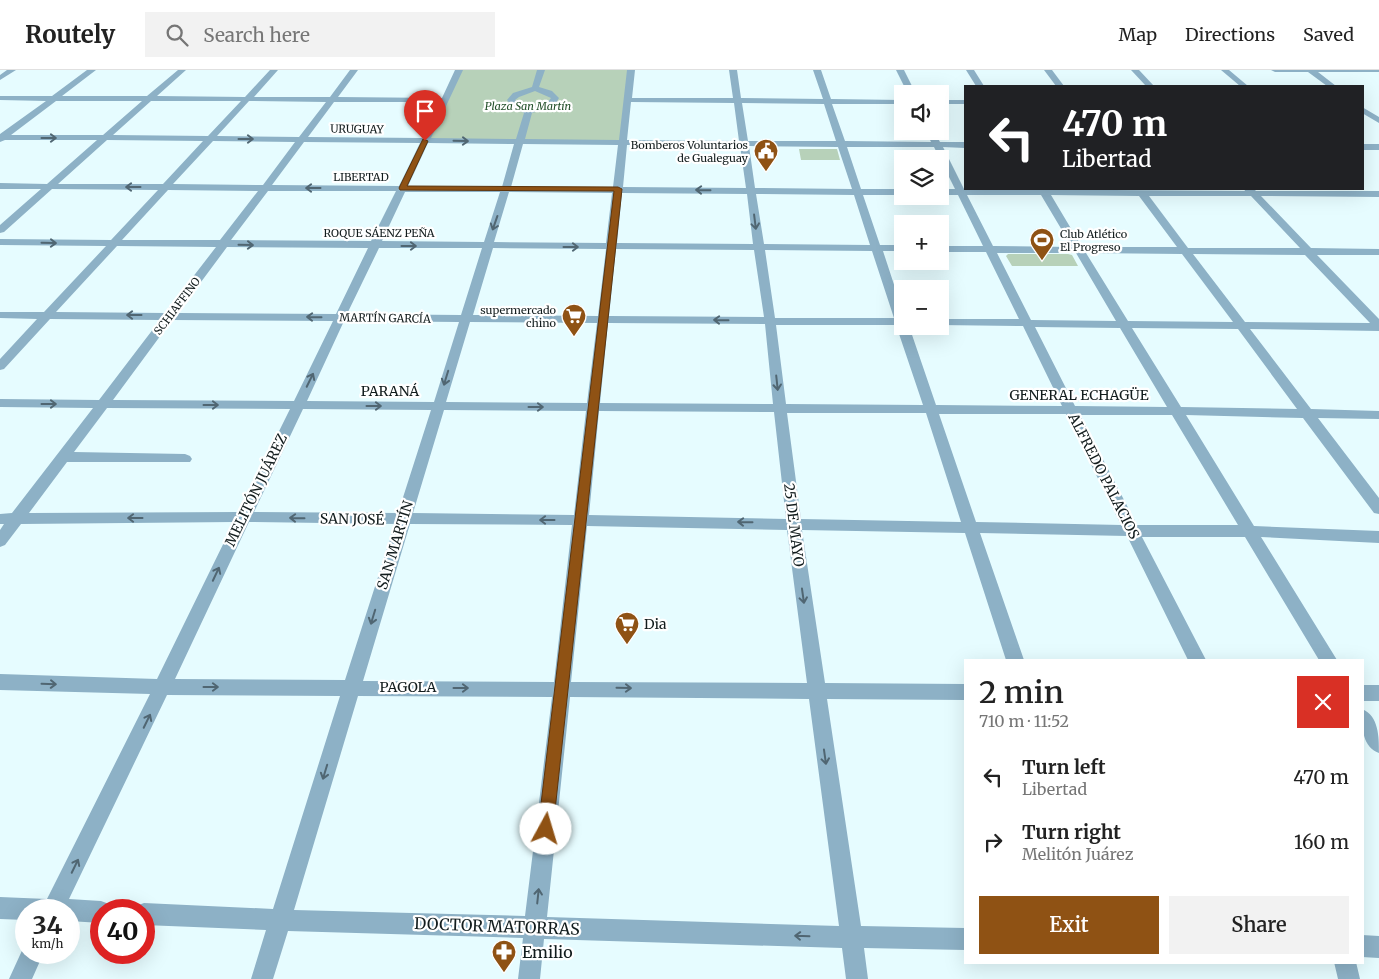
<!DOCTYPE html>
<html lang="en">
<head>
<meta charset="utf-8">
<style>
  body { margin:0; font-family:Merriweather,serif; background:#f2f2f2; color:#222; height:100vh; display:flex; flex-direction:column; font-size:19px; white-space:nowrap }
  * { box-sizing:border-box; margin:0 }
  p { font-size:16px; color:#767676 }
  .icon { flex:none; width:28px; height:28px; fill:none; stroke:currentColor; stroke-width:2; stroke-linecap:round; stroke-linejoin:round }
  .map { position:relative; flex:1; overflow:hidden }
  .panel { position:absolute; left:964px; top:589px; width:400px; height:305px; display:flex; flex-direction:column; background:#fff; border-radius:0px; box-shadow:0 5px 20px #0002 }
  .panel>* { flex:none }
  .banner { position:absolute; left:964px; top:15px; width:400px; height:105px; border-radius:0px; box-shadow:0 5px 20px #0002; background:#202124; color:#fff; overflow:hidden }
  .fabs { position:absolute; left:894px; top:15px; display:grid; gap:10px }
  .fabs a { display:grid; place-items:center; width:55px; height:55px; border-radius:0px; background:#fff; box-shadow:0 5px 20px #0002; font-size:25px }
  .speed { position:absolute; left:15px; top:829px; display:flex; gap:10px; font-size:25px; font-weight:700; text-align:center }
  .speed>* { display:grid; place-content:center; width:65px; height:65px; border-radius:50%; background:#fff; box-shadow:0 5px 20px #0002; line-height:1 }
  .speed small { font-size:12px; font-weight:400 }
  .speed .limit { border:8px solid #d22; background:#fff; color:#111 }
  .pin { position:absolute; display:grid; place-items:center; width:42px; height:42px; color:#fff; margin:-51px -21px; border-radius:50% 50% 50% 0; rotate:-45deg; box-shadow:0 0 5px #0007 }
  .pin .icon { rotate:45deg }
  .me { position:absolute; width:55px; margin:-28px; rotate:6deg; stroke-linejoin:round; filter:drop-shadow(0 0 4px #0008) }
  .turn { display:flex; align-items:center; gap:18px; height:105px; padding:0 15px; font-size:22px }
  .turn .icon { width:65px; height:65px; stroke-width:2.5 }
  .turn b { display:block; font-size:35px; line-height:42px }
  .round { display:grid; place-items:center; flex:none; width:52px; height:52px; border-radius:0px; background:#f2f2f2 }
  .head { display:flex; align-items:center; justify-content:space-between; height:85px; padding:0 15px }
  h1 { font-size:30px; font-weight:600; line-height:38px }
  .action { display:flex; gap:10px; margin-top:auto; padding:10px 15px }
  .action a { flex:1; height:58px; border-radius:0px; background:#8f5214; color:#fff; font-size:20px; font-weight:600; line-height:58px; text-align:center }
  .action a+a { background:#f2f2f2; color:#222 }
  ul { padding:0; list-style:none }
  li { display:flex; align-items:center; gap:15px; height:65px; padding:0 15px }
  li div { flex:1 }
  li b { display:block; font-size:19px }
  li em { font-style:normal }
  header { display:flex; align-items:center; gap:30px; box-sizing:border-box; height:70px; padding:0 25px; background:#fff; border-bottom:1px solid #e0e0e0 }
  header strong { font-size:24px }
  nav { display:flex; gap:28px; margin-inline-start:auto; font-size:18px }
  .search { width:350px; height:45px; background:#f2f2f2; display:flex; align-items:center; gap:12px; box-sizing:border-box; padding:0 18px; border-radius:0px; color:#767676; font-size:19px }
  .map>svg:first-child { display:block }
</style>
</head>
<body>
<header>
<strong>Routely</strong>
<div class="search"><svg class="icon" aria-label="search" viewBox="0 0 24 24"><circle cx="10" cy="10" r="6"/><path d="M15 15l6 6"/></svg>Search here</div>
<nav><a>Map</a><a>Directions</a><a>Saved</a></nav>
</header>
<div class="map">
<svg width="1379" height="909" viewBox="0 0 1379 909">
  <rect width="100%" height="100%" fill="#e6fcff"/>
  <path fill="#b7d1b9" d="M 459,0 L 631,0 L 622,73 L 425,71 Z
    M 799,79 L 837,79 L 840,90 L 801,90 Z
    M 1008,184 L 1068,184 L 1072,185 L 1078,196 L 1012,196 L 1006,186 Z"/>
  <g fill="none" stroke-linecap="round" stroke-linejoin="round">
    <path fill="#8db1c6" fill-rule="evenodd" d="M 7,0 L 16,0 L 0,10 L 0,5 Z
      M 87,0 L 96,0 L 62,26 L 147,26 L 178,0 L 186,0 L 157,26 L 245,27 L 270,0 L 278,0 L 254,27 L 330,27 L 350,0 L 358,0 L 338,27 L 442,28 L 455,0 L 463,0 L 431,68 L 516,69 L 524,43 L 513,37 L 507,30 L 513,23 L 532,17 L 537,0 L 545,0 L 539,17 L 552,21 L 559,28 L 554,36 L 532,43 L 525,69 L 619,70 L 627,0 L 635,0 L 632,28 L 733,28 L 729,0 L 737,0 L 741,28 L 823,29 L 813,0 L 821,0 L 831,29 L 902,30 L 902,34 L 832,34 L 845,71 L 931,72 L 926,61 L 934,61 L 940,72 L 965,72 L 965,78 L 943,77 L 964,119 L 1245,121 L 1244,119 L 1254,119 L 1256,121 L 1379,121 L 1379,127 L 1261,126 L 1311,178 L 1379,179 L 1379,185 L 1317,185 L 1379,249 L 1379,261 L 1250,259 L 1311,339 L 1379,341 L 1379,349 L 1318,348 L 1379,428 L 1379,444 L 1374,443 L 1303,348 L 1186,345 L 1254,456 L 1379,461 L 1379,473 L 1261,467 L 1337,590 L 1319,590 L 1245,467 L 1142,467 L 1206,590 L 1188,590 L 1127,466 L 980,463 L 1024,590 L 1006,590 L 965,463 L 802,460 L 825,613 L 965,614 L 965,630 L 827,629 L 861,856 L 965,858 L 965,880 L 864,878 L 868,909 L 846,909 L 842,878 L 544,869 L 540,909 L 518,909 L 523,868 L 288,861 L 273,909 L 251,909 L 266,860 L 144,855 L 144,840 L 135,840 L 136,836 L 144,833 L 273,839 L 340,626 L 167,625 L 69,829 L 101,831 L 109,834 L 111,840 L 101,840 L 101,853 L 69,851 L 69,840 L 26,840 L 26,850 L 0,849 L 0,827 L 47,829 L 150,624 L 0,620 L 0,604 L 157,609 L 234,452 L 21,454 L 5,475 L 0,477 L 0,460 L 4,454 L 0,454 L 0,444 L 12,443 L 93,338 L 0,337 L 0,329 L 99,330 L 160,250 L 50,249 L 4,299 L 0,300 L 0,289 L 37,249 L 0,248 L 0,242 L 44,242 L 106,176 L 0,175 L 0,169 L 111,170 L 158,120 L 52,119 L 4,162 L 0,163 L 0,155 L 41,119 L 0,119 L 0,113 L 47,114 L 97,70 L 5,70 L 0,72 L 0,64 L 46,31 L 0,30 L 0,26 L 52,26 ZM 535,21 L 551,28 L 548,32 L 529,39 L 515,30 L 519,27 ZM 56,31 L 142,31 L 103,65 L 11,65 ZM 151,31 L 241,31 L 208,66 L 113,65 ZM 249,31 L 326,32 L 299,67 L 217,66 ZM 334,32 L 439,32 L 422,68 L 308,67 ZM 631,32 L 734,33 L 739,71 L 627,70 ZM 742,33 L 824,34 L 836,71 L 748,71 ZM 107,70 L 203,71 L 163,114 L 58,114 ZM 213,71 L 295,72 L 263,115 L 173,114 ZM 304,72 L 420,73 L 399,116 L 272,115 ZM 428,73 L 514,74 L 502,117 L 408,116 ZM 523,74 L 618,75 L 613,117 L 511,117 ZM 627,75 L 740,76 L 746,118 L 623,117 ZM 749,76 L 838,77 L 852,119 L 755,118 ZM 847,77 L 934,77 L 955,119 L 940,119 L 940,125 L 958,125 L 983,176 L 940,176 L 940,182 L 986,182 L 1019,249 L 940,249 L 940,255 L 1023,256 L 1062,336 L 936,335 L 909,256 L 902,256 L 902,239 L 883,181 L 902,181 L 902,175 L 880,175 L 863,125 L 902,125 L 902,119 L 861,119 ZM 168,120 L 258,121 L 220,170 L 122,170 ZM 268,121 L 396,121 L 371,171 L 231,170 ZM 405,122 L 500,122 L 484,172 L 382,171 ZM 509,122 L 612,123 L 606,173 L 494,172 ZM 622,123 L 747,124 L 753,174 L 617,173 ZM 756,124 L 854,125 L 870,175 L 764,174 ZM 967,125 L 1041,125 L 1072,177 L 993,176 ZM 1051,125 L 1139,126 L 1177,177 L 1082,177 ZM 1149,126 L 1251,126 L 1300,178 L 1188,178 ZM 117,176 L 216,177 L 165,243 L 56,242 ZM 227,177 L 368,178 L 336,244 L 178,243 ZM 379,178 L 482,178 L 461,245 L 347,244 ZM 493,178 L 606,179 L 598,246 L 473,245 ZM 616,179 L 754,180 L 764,247 L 609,246 ZM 765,180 L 872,181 L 894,248 L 775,248 ZM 997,183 L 1076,183 L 1116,251 L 1031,250 ZM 1086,183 L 1182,184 L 1233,252 L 1128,251 ZM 1193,184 L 1305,185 L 1370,253 L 1245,252 ZM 172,250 L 333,251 L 294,331 L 113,330 ZM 344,251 L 459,252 L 434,332 L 307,331 ZM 470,252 L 597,253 L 587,333 L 446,332 ZM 608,253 L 765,254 L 773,334 L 600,333 ZM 776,255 L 896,255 L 923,335 L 786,334 ZM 1035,257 L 1120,258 L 1167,337 L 1075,336 ZM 1132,258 L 1238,259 L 1297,339 L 1181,337 ZM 107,338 L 290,339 L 239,442 L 29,443 L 67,392 L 190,392 L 192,389 L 190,386 L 185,384 L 74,382 ZM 303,339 L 431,340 L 398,443 L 254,442 ZM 444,340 L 586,341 L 574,445 L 413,443 ZM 599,341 L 774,342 L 786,449 L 589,445 ZM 787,343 L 926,343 L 961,452 L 801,449 ZM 939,344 L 1066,344 L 1121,455 L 976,452 ZM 1080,345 L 1172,345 L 1238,455 L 1137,455 ZM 249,452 L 395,454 L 345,610 L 175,609 ZM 410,454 L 572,455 L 554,612 L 363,611 ZM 587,456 L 787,460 L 807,613 L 571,612 ZM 358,626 L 552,627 L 525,846 L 294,840 ZM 570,627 L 809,629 L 839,856 L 547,847 Z
      M 896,0 L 904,0 L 916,24 L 908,24 Z
      M 966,0 L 974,0 L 984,16 L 976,16 Z
      M 1044,0 L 1052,0 L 1064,16 L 1056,16 Z
      M 1131,0 L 1139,0 L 1154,16 L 1146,16 Z
      M 1221,0 L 1229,0 L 1248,16 L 1240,16 Z
      M 1271,0 L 1379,0 L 1379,2 L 1318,2 L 1336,16 L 1327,16 L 1308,2 L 1275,2 Z
      M 940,30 L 965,30 L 965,34 L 940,34 Z
      M 1362,37 L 1379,47 L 1379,53 L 1362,43 Z
      M 1362,74 L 1379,74 L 1379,80 L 1362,80 Z
      M 1362,615 L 1379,615 L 1379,631 L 1362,631 Z
      M 1362,639 C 1379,646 1379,667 1379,683 C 1361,676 1362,655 1362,639 Z
      M 1362,865 L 1379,866 L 1379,888 L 1362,887 Z
      M 25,874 L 26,882 L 44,882 L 32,909 L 9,909 Z
      M 1334,892 L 1356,892 L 1360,909 L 1338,909 Z"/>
  </g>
  <defs><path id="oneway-shaft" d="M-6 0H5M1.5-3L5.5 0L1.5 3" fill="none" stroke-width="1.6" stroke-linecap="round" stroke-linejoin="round" transform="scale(1.25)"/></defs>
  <g stroke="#506672">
    <use href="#oneway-shaft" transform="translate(49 68)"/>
    <use href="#oneway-shaft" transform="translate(246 69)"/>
    <use href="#oneway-shaft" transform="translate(461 71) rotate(1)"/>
    <use href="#oneway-shaft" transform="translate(133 117) rotate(-180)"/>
    <use href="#oneway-shaft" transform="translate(313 118) rotate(-180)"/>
    <use href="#oneway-shaft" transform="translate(703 120) rotate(-179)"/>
    <use href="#oneway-shaft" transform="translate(755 152) rotate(83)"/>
    <use href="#oneway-shaft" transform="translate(495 153) rotate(109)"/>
    <use href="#oneway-shaft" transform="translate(49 173) rotate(1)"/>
    <use href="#oneway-shaft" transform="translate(246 175) rotate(1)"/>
    <use href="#oneway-shaft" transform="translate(409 176)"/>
    <use href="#oneway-shaft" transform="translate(571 177)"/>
    <use href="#oneway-shaft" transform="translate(134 245) rotate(-180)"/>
    <use href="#oneway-shaft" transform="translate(314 247) rotate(-179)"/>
    <use href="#oneway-shaft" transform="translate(721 250) rotate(-179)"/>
    <use href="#oneway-shaft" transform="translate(446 308) rotate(107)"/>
    <use href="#oneway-shaft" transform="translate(310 310) rotate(-64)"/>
    <use href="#oneway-shaft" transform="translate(777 313) rotate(84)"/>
    <use href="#oneway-shaft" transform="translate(49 334)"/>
    <use href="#oneway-shaft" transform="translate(211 335)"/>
    <use href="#oneway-shaft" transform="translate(374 336)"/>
    <use href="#oneway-shaft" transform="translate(536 337)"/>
    <use href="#oneway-shaft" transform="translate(135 448) rotate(180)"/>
    <use href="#oneway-shaft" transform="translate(297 448) rotate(-179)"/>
    <use href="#oneway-shaft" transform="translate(547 450) rotate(-180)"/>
    <use href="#oneway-shaft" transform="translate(745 452) rotate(-179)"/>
    <use href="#oneway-shaft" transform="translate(216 504) rotate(-65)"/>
    <use href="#oneway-shaft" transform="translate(803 526) rotate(82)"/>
    <use href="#oneway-shaft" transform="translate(373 547) rotate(107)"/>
    <use href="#oneway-shaft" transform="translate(49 614) rotate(2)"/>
    <use href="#oneway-shaft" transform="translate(211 617)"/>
    <use href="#oneway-shaft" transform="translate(461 618)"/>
    <use href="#oneway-shaft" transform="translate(624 618) rotate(1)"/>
    <use href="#oneway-shaft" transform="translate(147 651) rotate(-64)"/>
    <use href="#oneway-shaft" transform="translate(825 687) rotate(82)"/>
    <use href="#oneway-shaft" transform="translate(325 702) rotate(107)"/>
    <use href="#oneway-shaft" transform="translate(75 796) rotate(-64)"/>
    <use href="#oneway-shaft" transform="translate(538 826) rotate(-84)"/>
    <use href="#oneway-shaft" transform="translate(802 866) rotate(-178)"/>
  </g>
  <path fill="#8f5214" stroke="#5d350d" d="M 423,69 L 428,71 L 407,116 L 618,117 L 622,119 L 553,759 L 551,765 L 546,767 L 540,765 L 538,759 L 614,121 L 400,120 L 399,118 Z"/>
  <defs>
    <symbol id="civic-pin" viewBox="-11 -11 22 30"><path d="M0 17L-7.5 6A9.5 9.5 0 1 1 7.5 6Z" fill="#8f5214" stroke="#fff"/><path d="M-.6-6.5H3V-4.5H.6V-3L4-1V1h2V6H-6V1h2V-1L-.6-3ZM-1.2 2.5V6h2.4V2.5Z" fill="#fff"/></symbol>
    <symbol id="stadium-pin" viewBox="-11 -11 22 30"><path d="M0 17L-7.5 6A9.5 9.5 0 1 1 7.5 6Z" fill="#8f5214" stroke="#fff"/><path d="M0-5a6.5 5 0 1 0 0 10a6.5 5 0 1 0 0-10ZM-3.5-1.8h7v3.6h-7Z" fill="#fff"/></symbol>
    <symbol id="supermarket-pin" viewBox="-11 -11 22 30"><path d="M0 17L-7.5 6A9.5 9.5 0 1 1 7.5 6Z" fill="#8f5214" stroke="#fff"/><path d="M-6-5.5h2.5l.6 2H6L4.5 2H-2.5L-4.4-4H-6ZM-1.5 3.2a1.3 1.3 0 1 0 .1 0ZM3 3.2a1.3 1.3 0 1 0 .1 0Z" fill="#fff"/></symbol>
    <symbol id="pharmacy-pin" viewBox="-11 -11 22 30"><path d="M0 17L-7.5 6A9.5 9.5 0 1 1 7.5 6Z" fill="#8f5214" stroke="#fff"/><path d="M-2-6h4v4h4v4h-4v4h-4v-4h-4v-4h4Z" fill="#fff"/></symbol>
  </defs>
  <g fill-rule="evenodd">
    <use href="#civic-pin" x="752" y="67" width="28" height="38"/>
    <use href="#stadium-pin" x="1028" y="156" width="28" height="38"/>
    <use href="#supermarket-pin" x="560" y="232" width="28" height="38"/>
    <use href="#supermarket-pin" x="613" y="540" width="28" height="38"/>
    <use href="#pharmacy-pin" x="490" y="868" width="28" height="38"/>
  </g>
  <g text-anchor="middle" stroke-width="4.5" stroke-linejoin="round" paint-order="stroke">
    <g font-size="11" font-style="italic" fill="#214e28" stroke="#fff">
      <text x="528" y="40">Plaza San Martín</text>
    </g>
    <g font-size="11" fill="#121c1d" stroke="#fff">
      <text transform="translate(357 59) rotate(1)" y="4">URUGUAY</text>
      <text x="361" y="111">LIBERTAD</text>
      <text x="379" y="167">ROQUE SÁENZ PEÑA</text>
      <text transform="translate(177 236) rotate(-53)" y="4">SCHIAFFINO</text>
      <text transform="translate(385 248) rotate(1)" y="4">MARTÍN GARCÍA</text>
    </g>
    <g font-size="11" fill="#121c1d" stroke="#fff" text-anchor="end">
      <text x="748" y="79">Bomberos Voluntarios<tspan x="748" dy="13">de Gualeguay</tspan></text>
      <text x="1060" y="168" text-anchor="start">Club Atlético<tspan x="1060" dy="13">El Progreso</tspan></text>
      <text x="556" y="244">supermercado<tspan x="556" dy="13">chino</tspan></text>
    </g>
    <g font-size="14" fill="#121c1d" stroke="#fff">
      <text x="390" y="326">PARANÁ</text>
      <text x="1079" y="330">GENERAL ECHAGÜE</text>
      <text transform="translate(1104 406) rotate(63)" y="5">ALFREDO PALACIOS</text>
      <text transform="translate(256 420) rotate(-64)" y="5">MELITÓN JUÁREZ</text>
      <text transform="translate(352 449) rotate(1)" y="5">SAN JOSÉ</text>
      <text transform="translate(794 455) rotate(83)" y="5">25 DE MAYO</text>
      <text transform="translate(395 475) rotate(-73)" y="5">SAN MARTÍN</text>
      <text x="408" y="622">PAGOLA</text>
    </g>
    <g font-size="14" fill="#121c1d" stroke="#fff" text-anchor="start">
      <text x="644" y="559">Dia</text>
    </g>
    <g font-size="16" fill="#121c1d" stroke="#fff">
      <text transform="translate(497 856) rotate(2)" y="6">DOCTOR MATORRAS</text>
    </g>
    <g font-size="16" fill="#121c1d" stroke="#fff" text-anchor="start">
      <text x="522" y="888">Emilio</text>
    </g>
  </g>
</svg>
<div class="fabs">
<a><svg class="icon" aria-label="sound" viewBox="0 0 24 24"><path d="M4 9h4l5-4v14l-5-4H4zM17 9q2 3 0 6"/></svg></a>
<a><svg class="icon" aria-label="layers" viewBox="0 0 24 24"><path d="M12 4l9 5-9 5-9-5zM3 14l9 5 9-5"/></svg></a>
<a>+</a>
<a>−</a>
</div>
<div class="speed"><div>34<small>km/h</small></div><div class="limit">40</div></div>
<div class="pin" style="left:425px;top:71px;background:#d93025"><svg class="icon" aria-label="arrive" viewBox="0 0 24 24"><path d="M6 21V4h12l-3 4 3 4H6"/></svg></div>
<svg class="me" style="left:546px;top:759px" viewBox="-20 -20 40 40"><circle r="19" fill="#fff"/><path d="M0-13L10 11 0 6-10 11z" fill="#8f5214"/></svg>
<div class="banner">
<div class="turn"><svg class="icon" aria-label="left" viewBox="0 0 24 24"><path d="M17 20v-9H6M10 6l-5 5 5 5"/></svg><div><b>470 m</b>Libertad</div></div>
</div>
<section class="panel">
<div class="head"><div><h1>2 min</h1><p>710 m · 11:52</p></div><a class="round" style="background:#d93025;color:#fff"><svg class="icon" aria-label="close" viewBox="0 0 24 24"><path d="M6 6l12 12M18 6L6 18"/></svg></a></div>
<ul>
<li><svg class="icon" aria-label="left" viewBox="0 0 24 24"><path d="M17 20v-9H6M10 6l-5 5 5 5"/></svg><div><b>Turn left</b><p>Libertad</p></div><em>470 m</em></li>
<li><svg class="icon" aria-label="right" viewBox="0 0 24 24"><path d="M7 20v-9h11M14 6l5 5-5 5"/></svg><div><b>Turn right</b><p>Melitón Juárez</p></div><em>160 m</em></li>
</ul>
<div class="action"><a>Exit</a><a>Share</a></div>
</section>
</div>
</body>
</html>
